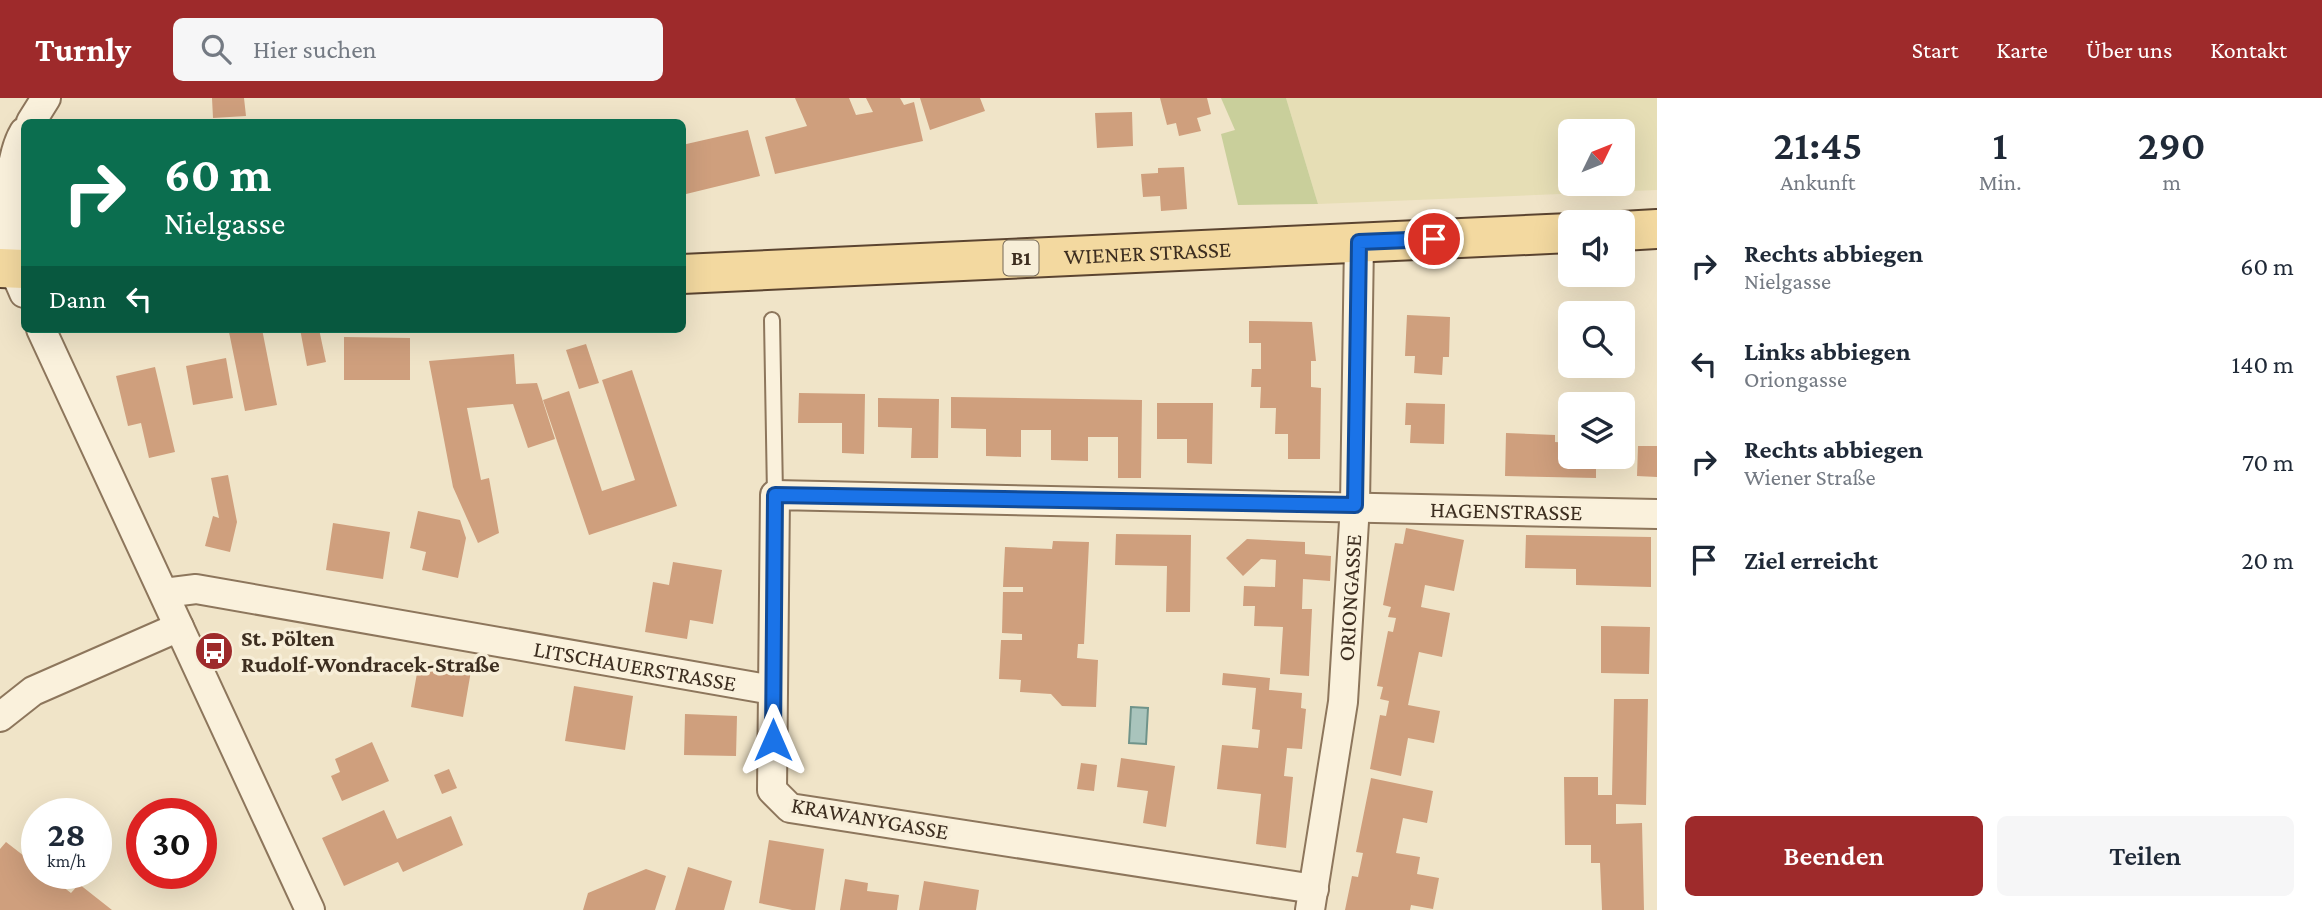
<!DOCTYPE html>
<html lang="de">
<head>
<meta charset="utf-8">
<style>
  body { margin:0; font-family:"Crimson Pro",serif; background:#f6f6f7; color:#1f2937; height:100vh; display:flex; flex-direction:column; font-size:26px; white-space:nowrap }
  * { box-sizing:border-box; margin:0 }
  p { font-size:23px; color:#747a83 }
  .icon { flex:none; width:38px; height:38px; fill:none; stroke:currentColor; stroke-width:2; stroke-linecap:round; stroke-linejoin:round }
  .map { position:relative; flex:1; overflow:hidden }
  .side { display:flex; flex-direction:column; background:#fff; width:665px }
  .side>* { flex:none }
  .top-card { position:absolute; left:21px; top:21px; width:665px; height:214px; border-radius:10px; box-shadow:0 7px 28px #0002; background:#0b6e4f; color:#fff; overflow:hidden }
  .needle { width:46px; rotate:47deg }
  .buttons { position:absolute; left:1558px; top:21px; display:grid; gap:14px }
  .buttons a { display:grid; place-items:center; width:77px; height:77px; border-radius:10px; background:#fff; box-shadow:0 7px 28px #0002; font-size:35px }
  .speed { position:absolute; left:21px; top:700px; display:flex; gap:14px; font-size:35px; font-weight:700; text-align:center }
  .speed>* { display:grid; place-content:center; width:91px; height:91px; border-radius:50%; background:#fff; box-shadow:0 7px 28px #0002; line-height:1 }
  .speed small { font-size:18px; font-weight:400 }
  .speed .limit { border:10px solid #d22; background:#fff; color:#111 }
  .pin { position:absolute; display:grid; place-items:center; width:60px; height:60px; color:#fff; margin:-30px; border:4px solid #fff; border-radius:50%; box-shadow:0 2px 7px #0007 }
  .me { position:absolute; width:77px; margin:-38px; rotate:0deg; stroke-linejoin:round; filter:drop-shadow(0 0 5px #0008) }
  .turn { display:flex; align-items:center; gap:24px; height:147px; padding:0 28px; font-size:32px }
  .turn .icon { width:91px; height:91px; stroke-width:2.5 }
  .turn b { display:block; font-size:49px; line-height:60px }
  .then { display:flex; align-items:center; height:66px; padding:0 28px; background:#0003; gap:14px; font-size:26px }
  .eta { display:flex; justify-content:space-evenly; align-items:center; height:119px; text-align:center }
  .eta b { font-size:42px; font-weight:600; line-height:49px }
  .button { display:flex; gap:14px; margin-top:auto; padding:14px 28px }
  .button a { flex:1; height:80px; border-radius:10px; background:#9e2a2b; color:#fff; font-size:28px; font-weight:600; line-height:80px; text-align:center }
  .button a+a { background:#f6f6f7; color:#1f2937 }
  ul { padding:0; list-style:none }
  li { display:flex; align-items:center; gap:21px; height:98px; padding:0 28px }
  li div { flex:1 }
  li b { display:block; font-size:26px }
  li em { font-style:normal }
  header { display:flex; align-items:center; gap:42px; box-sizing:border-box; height:98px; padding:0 35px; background:#9e2a2b; color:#fff }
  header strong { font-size:33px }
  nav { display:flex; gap:38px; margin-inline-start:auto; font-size:24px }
  .search { width:490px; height:63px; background:#f6f6f7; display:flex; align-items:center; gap:18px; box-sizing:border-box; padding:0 24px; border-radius:10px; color:#747a83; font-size:26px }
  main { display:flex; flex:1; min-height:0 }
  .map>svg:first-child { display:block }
</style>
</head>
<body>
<header>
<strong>Turnly</strong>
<div class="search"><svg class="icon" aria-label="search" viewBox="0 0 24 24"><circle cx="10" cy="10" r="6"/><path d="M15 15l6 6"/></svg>Hier suchen</div>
<nav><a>Start</a><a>Karte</a><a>Über uns</a><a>Kontakt</a></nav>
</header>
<main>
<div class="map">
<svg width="1657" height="812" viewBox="0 0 1657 812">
  <rect width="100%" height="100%" fill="#f0e4c8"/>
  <path fill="#e6deb5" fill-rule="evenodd" d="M 1286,0 L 1657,0 L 1657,92 L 1318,106 ZM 1570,33 L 1622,33 L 1622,86 L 1570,86 Z"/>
  <path fill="#c9cf9b" d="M 1221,0 L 1286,0 L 1318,106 L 1238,107 L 1221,36 L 1235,32 Z"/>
  <path fill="#a9c4bc" stroke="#6f938a" stroke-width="2" d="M 1131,609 L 1148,610 L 1146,646 L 1129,645 Z"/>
  <path fill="#cf9f7d" d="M 212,0 L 244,0 L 246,18 L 213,20 Z
    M 795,0 L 849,0 L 856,17 L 873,14 L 866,0 L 900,0 L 904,7 L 914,4 L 923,43 L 775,76 L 765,39 L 807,28 Z
    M 920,0 L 980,0 L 985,13 L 930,32 Z
    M 1160,0 L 1207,0 L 1211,16 L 1197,20 L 1201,33 L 1179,38 L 1176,25 L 1167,27 Z
    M 1132,14 L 1133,48 L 1097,50 L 1095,15 Z
    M 748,32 L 760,78 L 682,97 L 682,47 Z
    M 1184,69 L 1187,111 L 1161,113 L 1160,98 L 1143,99 L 1141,76 L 1158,75 L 1158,70 Z
    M 1407,217 L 1450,219 L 1449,259 L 1443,259 L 1442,277 L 1414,275 L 1415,258 L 1405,258 Z
    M 1249,223 L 1312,224 L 1316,263 L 1311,263 L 1311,289 L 1321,290 L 1320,361 L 1288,361 L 1288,336 L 1275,336 L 1276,310 L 1260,310 L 1261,289 L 1251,289 L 1252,271 L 1261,271 L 1261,245 L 1249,245 Z
    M 246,231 L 262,231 L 277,307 L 245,313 L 229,234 Z
    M 300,231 L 319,231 L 326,264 L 307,268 Z
    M 344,239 L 410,240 L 410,282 L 344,282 Z
    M 586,246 L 599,285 L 579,291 L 566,252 Z
    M 514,256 L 516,286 L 537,285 L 555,341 L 528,350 L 513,306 L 467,310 L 481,382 L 489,380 L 499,435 L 478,445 L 453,389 L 429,263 Z
    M 226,260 L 233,300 L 193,307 L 186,268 Z
    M 155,269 L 175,354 L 149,360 L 141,325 L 128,328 L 116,278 Z
    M 632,272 L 677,408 L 589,437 L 543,302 L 569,293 L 602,393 L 635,382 L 602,282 Z
    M 799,295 L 865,296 L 864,356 L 842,355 L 842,325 L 798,325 Z
    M 951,299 L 1142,302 L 1141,380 L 1118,380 L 1118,339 L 1088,339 L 1088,363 L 1051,362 L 1051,332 L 1021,332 L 1021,359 L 986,358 L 986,331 L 951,330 Z
    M 878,300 L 939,301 L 938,360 L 911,360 L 912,330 L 878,329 Z
    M 1157,305 L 1213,305 L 1212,366 L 1187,365 L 1187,341 L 1157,341 Z
    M 1406,305 L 1445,306 L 1444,346 L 1410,345 L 1411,327 L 1405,327 Z
    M 1506,335 L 1555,337 L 1555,344 L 1570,345 L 1570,359 L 1596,359 L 1596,380 L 1505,378 Z
    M 1638,348 L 1657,348 L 1657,379 L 1637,378 Z
    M 228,377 L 237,424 L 230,454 L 205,448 L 213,418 L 219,420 L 211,380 Z
    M 418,413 L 460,422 L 466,440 L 458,480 L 422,472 L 426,454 L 410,450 Z
    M 333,425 L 390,434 L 383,481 L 326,472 Z
    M 1406,430 L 1464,442 L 1454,493 L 1425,487 L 1421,509 L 1450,515 L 1442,559 L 1419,554 L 1408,607 L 1440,613 L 1434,645 L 1408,640 L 1401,678 L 1370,671 L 1380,617 L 1386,618 L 1389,603 L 1380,601 L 1383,589 L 1377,588 L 1388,533 L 1393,534 L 1396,520 L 1388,519 L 1391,509 L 1383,507 L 1395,445 L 1403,446 Z
    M 1116,436 L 1191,437 L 1190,514 L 1166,514 L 1167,468 L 1115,467 Z
    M 1526,437 L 1651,439 L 1651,489 L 1576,487 L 1576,471 L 1525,470 Z
    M 1247,441 L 1305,444 L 1305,456 L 1331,458 L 1330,483 L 1303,481 L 1302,511 L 1312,511 L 1309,578 L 1280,576 L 1283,529 L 1254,528 L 1255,508 L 1243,508 L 1244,488 L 1275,489 L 1276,462 L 1261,461 L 1243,478 L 1226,460 Z
    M 1053,443 L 1089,444 L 1084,546 L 1078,546 L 1077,560 L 1098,562 L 1096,609 L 1062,608 L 1051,596 L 1020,594 L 1021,582 L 999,581 L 1001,542 L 1022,542 L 1022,536 L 1002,535 L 1003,494 L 1023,494 L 1023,489 L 1003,489 L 1005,449 L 1052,451 Z
    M 673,464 L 722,472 L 713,526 L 690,522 L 687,541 L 645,534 L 653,484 L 669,487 Z
    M 1601,528 L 1650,529 L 1649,576 L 1601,575 Z
    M 419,564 L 471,573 L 463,619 L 411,609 Z
    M 1223,575 L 1270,580 L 1269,592 L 1302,595 L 1301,610 L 1306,611 L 1302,651 L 1287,650 L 1284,678 L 1293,679 L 1286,750 L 1256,746 L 1261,696 L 1217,691 L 1222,647 L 1258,650 L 1260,632 L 1252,631 L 1256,590 L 1222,587 Z
    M 574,588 L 633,598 L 625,652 L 565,643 Z
    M 1614,601 L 1648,601 L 1646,707 L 1616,706 L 1616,726 L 1642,725 L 1644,812 L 1602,812 L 1600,765 L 1591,765 L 1591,747 L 1565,747 L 1564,679 L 1598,679 L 1598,697 L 1612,697 Z
    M 685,616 L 737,618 L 736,658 L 684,657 Z
    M 372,644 L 389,683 L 342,703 L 331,678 L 340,674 L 335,661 Z
    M 1121,660 L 1175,668 L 1166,729 L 1143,725 L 1148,693 L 1117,689 Z
    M 1081,665 L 1097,667 L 1094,693 L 1077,691 Z
    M 449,671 L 457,690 L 442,696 L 434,677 Z
    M 1371,680 L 1433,693 L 1427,725 L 1403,720 L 1396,755 L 1420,759 L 1417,776 L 1439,780 L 1433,811 L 1411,807 L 1410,812 L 1345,812 L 1352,778 L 1358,779 L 1363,755 L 1356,754 Z
    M 384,712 L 397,741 L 451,718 L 463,747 L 403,774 L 398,764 L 344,788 L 322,740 Z
    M 769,742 L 824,751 L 815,812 L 792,812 L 759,805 Z
    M 6,744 L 37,768 L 37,775 L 45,775 L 71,795 L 79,786 L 112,812 L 0,812 L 0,751 Z
    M 688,769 L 732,783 L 724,812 L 675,812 Z
    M 646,771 L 666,778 L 655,812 L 583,812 L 588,795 Z
    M 845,781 L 868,785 L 867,793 L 899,797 L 897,812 L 840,812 Z
    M 924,783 L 979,792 L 976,812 L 919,812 Z"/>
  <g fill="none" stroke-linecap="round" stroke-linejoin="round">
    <defs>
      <path id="service" d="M 772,222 L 775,397"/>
      <g id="minor">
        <path d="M 31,24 L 46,0"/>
        <path d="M 24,34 C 7,62 5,138 13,169 C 16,178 21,187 24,195"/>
        <path d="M 41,231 L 310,812"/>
        <path id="s1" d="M 164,495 L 196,491 L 773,592"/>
        <path d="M 0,619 L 33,593 L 179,529"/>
        <path id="s2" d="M 1314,791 L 790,710 L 772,692 L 775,397 L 1657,416"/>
        <path id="s3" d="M 1310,812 L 1343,604 L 1355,407 L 1359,144"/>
      </g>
      <g id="primary">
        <path d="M 1622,133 L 1657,131"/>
        <path d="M 0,170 L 24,171"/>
        <path id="s4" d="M 682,176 L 1570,135"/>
      </g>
    </defs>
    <use href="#service" stroke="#8d765c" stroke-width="18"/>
    <use href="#minor" stroke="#8d765c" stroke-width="32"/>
    <use href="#primary" stroke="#5b4430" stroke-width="42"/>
    <use href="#service" stroke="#faf1dc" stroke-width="14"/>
    <use href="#minor" stroke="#faf1dc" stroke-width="28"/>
    <use href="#primary" stroke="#f3d9a0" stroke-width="38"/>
  </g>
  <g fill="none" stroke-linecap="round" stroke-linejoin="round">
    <defs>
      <path id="route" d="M 773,642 L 775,397 L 1355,407 L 1359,144 L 1434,141"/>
    </defs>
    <use href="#route" stroke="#114b97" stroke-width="18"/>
    <use href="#route" stroke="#1a73e8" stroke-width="12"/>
  </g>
  <defs>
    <symbol id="bus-disc" viewBox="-11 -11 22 22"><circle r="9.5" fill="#9e2a2b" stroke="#f7eed8"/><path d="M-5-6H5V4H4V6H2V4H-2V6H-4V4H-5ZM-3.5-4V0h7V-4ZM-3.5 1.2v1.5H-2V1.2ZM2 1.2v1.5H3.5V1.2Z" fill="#fff"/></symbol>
  </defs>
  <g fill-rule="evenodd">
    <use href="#bus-disc" x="192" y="531" width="44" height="44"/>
  </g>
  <g text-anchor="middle" stroke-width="7" stroke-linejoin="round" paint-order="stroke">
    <rect fill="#f7eed8" stroke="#756857" stroke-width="2" x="1003.5" y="142.5" width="35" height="35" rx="5"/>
    <g font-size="21" font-weight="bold" fill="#3d2e20">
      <text x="1021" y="167">B1</text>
    </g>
    <g font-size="23" fill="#3d2e20" stroke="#f7eed8">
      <text dy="8" stroke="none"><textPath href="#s4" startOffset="466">WIENER STRASSE</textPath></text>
      <text dy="8" stroke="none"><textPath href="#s2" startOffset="1582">HAGENSTRASSE</textPath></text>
      <text dy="8" stroke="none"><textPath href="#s3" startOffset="315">ORIONGASSE</textPath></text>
      <text dy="8" stroke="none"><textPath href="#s1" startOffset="478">LITSCHAUERSTRASSE</textPath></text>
      <text transform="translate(870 720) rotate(10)" y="8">KRAWANYGASSE</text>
    </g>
    <g font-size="23" font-weight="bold" fill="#3d2e20" stroke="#f7eed8" text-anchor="start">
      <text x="241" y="548">St. Pölten<tspan x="241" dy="26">Rudolf-Wondracek-Straße</tspan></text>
    </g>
  </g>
</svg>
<div class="buttons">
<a><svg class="needle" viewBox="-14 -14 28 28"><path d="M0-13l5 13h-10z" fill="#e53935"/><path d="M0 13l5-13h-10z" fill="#747a83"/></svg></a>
<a><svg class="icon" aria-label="sound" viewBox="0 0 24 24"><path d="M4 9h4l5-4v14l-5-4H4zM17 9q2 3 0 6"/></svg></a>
<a><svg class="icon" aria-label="search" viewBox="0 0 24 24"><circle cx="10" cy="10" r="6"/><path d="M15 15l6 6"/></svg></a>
<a><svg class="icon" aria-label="layers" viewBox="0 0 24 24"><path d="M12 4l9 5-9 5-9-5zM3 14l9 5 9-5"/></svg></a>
</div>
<div class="speed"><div>28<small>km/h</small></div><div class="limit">30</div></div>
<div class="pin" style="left:1434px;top:141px;background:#d93025"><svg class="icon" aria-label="arrive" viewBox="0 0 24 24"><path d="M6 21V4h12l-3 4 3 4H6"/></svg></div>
<svg class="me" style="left:773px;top:642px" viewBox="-20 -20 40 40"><path d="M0-17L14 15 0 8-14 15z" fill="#1a73e8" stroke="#fff" stroke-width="4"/></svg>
<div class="top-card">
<div class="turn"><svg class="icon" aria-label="right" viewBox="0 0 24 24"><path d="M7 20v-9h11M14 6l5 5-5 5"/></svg><div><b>60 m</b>Nielgasse</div></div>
<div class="then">Dann<svg class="icon" aria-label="left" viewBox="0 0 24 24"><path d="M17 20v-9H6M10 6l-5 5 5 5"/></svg></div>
</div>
</div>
<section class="side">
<div class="eta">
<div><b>21:45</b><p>Ankunft</p></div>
<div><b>1</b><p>Min.</p></div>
<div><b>290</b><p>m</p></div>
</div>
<ul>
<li><svg class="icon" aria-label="right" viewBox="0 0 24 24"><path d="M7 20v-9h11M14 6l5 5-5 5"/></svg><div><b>Rechts abbiegen</b><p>Nielgasse</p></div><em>60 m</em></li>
<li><svg class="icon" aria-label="left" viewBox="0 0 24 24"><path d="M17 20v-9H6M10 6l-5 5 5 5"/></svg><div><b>Links abbiegen</b><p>Oriongasse</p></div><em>140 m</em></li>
<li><svg class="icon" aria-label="right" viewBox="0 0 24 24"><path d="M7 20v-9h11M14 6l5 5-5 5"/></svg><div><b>Rechts abbiegen</b><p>Wiener Straße</p></div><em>70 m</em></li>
<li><svg class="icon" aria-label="arrive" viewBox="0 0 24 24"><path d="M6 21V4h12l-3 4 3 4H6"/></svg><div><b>Ziel erreicht</b></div><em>20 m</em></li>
</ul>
<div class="button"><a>Beenden</a><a>Teilen</a></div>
</section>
</main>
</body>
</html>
